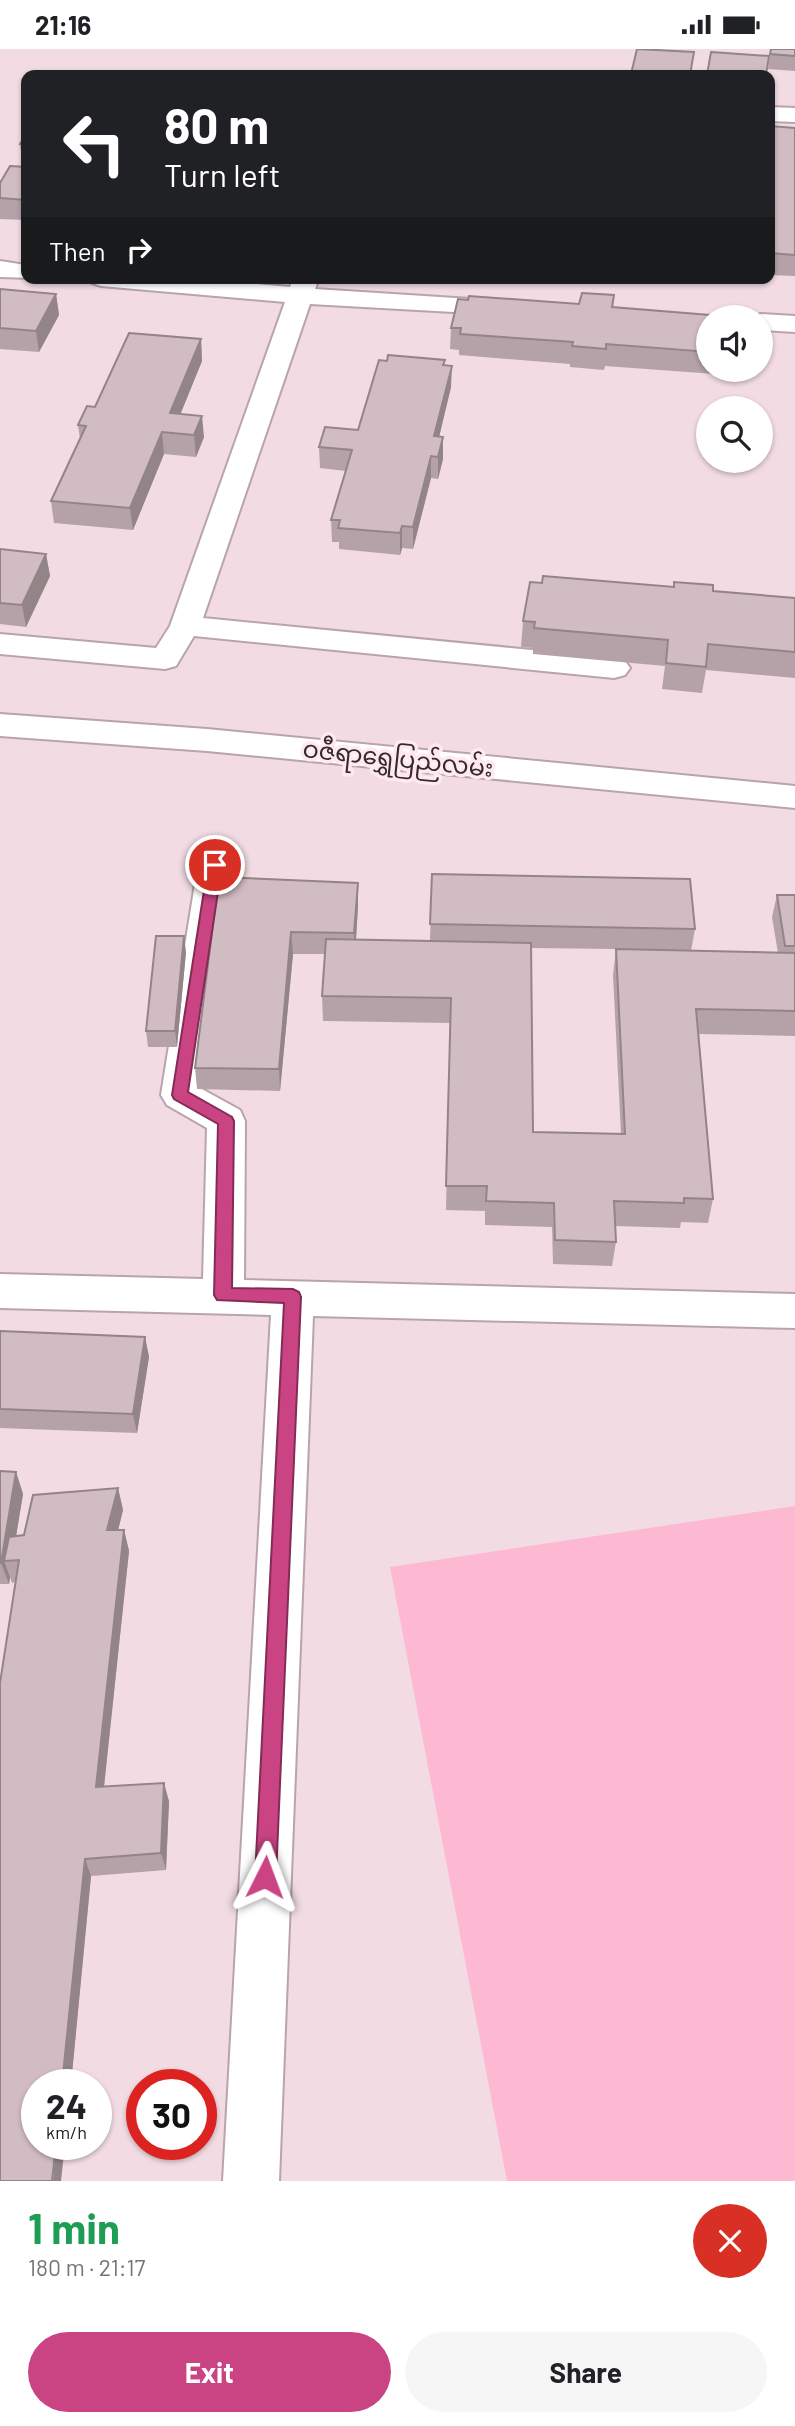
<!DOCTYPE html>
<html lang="en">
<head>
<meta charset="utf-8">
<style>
  body { margin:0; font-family:Barlow,"Noto Sans Myanmar",sans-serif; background:#f6f6f6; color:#202124; height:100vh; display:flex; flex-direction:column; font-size:26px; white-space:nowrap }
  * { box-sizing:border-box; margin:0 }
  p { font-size:23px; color:#757577 }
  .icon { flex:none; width:38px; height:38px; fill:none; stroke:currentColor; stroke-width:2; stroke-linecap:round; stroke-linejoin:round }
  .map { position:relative; height:2132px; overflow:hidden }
  .panel { display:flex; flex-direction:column; background:#fff; flex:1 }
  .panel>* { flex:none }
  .guide { position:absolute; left:21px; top:21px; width:754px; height:214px; border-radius:14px; box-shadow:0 2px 5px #0004; background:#202124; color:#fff; overflow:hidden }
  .tools { position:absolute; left:696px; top:256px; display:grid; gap:14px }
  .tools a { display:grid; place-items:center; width:77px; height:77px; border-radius:50%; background:#fff; box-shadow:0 2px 5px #0004; font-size:35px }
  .speed { position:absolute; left:21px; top:2020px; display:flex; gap:14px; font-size:35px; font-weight:700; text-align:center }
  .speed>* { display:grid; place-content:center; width:91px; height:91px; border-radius:50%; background:#fff; box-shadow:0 2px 5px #0004; line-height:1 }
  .speed small { font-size:18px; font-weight:400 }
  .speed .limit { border:10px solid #d22; background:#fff; color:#111 }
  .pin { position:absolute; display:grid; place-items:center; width:60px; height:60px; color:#fff; margin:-30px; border:4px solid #fff; border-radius:50%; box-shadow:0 2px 7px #0007 }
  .me { position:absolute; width:77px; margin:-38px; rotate:3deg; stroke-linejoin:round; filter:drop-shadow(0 0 5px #0008) }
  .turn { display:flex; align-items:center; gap:24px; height:147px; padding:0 28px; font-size:32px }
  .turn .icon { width:91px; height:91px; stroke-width:2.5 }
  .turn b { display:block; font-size:49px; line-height:60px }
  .then { display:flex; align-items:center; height:66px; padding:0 28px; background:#0003; gap:14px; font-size:26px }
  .round { display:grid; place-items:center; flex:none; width:74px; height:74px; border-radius:37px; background:#f6f6f6 }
  .head { display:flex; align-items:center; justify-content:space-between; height:119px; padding:0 28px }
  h1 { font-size:42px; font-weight:700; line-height:52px; color:#1e9e55 }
  .button { display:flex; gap:14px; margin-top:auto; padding:14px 28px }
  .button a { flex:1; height:80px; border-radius:42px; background:#ca4383; color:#fff; font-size:28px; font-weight:700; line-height:80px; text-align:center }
  .button a+a { background:#f6f6f6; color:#202124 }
  .status { display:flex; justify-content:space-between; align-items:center; height:49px; padding:0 35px; background:#fff; direction:ltr }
  .status svg { height:19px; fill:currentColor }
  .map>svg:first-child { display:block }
</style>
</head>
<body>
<div class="status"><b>21:16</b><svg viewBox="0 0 49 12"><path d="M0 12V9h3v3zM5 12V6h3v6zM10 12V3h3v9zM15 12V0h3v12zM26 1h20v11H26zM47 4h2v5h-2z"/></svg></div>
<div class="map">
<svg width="795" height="2132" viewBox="0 0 795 2132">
  <rect width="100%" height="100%" fill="#f2dbe3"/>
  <path fill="#fdb9d2" d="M 795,1457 L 795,2132 L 507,2132 L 390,1518 Z"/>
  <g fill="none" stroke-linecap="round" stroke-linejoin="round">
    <defs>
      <path id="minor" d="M 770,58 L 795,59 L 795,73 L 770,72 Z
        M 0,212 L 26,216 L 26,229 L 31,229 L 0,228 Z
        M 89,229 L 188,229 L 290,238 L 293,229 L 319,229 L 315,240 L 516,253 L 520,258 L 516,263 L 507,266 L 310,255 L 203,569 L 614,609 L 625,612 L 630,619 L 625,626 L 614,629 L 194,587 L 176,617 L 165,620 L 0,605 L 0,585 L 156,599 L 170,577 L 285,253 L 101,237 L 92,234 Z
        M 761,265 L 795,267 L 795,283 L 761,281 L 761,268 L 752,268 Z
        M 0,665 L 207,680 L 795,737 L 795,759 L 207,702 L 0,687 Z
        M 215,804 L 227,807 L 232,816 L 200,1039 L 240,1061 L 245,1072 L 244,1231 L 795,1245 L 795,1279 L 313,1267 L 279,2132 L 223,2132 L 271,1266 L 0,1259 L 0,1225 L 203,1230 L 207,1079 L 167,1056 L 161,1046 L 198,816 L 203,807 Z"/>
    </defs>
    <use href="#minor" stroke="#b9a4ab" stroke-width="4"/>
    <use href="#minor" fill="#fff" fill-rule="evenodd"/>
  </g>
  <path fill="#b5a2a8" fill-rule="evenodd" d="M 771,0 L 795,0 L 795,22 L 768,20 Z
    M 770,77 L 795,79 L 795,227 L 770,226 Z
    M 26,85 L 26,116 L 23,116 L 20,95 Z
    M 26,118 L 26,171 L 0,170 L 0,149 Z
    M 0,240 L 56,245 L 59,266 L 39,303 L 0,300 Z
    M 614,246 L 613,258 L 709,268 L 709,320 L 740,320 L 740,323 L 729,322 L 729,326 L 605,317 L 604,321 L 570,318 L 570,315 L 459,306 L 459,301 L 450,300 L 451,279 L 579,255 Z
    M 201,290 L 202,312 L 180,365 L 204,388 L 196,408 L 164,405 L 133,481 L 54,474 L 51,452 L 80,390 L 78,376 L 95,358 Z
    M 445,316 L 451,338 L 439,388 L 443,388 L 443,410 L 438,430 L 431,429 L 413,500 L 402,499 L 400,506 L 339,500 L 339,493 L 332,493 L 331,471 L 346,422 L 320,419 L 319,398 L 358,381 Z
    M 0,500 L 46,505 L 50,527 L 26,578 L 0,575 Z
    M 713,542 L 795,549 L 795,629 L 706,621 L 702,644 L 662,640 L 665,617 L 533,605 L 533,599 L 521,598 L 523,572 Z
    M 432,825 L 695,880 L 691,902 L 778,904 L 772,868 L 777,846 L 795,846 L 795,987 L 699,985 L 713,1150 L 708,1174 L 681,1173 L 680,1179 L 615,1177 L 616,1193 L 612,1217 L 553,1215 L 552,1178 L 485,1176 L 485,1162 L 446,1161 L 450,974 L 323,972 L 322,947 L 325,905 L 293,905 L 280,1042 L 197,1040 L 195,1019 L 219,828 L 358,834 L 358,856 L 356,891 L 430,892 ZM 531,899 L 616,900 L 613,926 L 621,1085 L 533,1083 Z
    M 186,903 L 177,998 L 148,998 L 146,982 Z
    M 0,1282 L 145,1288 L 149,1308 L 137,1384 L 0,1379 Z
    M 0,1422 L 16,1423 L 23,1445 L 16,1487 L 24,1486 L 118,1439 L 123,1461 L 118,1481 L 124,1481 L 129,1502 L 104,1738 L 169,1752 L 166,1821 L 91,1827 L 71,2035 L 15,1533 L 12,1534 L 10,1528 L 9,1535 L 0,1535 Z"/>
  <path fill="#938488" d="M 56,245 L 59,266 L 39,303 L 36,282 Z
    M 201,290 L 202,312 L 172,386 L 170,364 Z
    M 452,317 L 451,338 L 434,409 L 434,387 Z
    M 202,367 L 204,388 L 196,408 L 194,386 Z
    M 162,383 L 164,405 L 133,481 L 130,459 Z
    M 443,388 L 443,410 L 438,430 L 438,408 Z
    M 431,407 L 431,429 L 413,500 L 413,478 Z
    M 402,477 L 402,499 L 400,506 L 400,484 Z
    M 46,505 L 50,527 L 26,578 L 22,556 Z
    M 358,834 L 358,856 L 355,906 L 354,884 Z
    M 291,883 L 293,905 L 280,1042 L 279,1020 Z
    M 184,887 L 186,903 L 177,998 L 175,982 Z
    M 145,1288 L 149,1308 L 137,1384 L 133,1365 Z
    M 16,1423 L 23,1445 L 12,1512 L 4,1512 L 10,1528 L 9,1535 L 1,1514 Z
    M 118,1439 L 123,1461 L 113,1502 L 107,1481 Z
    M 124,1481 L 129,1502 L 102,1756 L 96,1738 Z
    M 164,1734 L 169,1752 L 166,1821 L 161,1804 Z
    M 85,1810 L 91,1827 L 71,2035 L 62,2035 Z
    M 56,2095 L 65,2095 L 61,2132 L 53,2132 Z"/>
  <path fill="#d2bcc3" stroke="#938488" stroke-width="2" d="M 637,0 L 694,3 L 690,26 L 655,26 L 631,25 Z
    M 771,0 L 795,0 L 795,7 L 770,5 Z
    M 711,3 L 769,7 L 766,26 L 707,26 Z
    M 770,77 L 795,79 L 795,206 L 770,204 Z
    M 26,85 L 26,96 L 20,95 Z
    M 10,117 L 26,118 L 26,151 L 0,149 L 0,134 Z
    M 0,240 L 56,245 L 36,282 L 0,279 Z
    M 582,244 L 614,246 L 612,258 L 735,268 L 709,268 L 709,303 L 606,295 L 606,300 L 572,297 L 573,293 L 460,285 L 461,279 L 451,279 L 458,250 L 468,251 L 469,247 L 579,255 Z
    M 129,284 L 201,290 L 170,364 L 202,367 L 194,386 L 162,383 L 130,459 L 51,452 L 86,377 L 78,376 L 87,357 L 95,358 Z
    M 388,306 L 445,311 L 443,316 L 452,317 L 434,387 L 443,388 L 438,408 L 431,407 L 413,478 L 402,477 L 400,484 L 338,479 L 340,471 L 331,471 L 352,401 L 319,398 L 325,378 L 358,381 L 379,311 L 387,312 Z
    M 0,500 L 46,505 L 22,556 L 0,554 Z
    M 543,527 L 674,538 L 674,533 L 713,536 L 713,542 L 795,549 L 795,603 L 708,595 L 706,618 L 666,614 L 668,591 L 534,579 L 535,573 L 523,572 L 530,533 L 542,534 Z
    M 432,825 L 690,830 L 695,880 L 430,875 Z
    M 219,828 L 358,834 L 354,884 L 291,883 L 279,1020 L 195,1019 Z
    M 777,846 L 795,846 L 795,897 L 785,897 Z
    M 156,887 L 184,887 L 175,982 L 146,982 Z
    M 326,890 L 531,894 L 533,1083 L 625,1085 L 616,900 L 795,904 L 795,962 L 696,960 L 713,1150 L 684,1149 L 684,1154 L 614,1152 L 616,1193 L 555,1191 L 554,1154 L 486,1152 L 487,1137 L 446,1137 L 451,949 L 322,947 Z
    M 0,1282 L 145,1288 L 133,1365 L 0,1360 Z
    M 0,1422 L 16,1423 L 1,1514 L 0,1514 Z
    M 118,1439 L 107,1481 L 124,1481 L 96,1738 L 164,1734 L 161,1804 L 85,1810 L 62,2035 L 37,2035 L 37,2095 L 56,2095 L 52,2132 L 0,2132 L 0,1634 L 19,1511 L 4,1512 L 9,1488 L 24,1486 L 33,1446 Z"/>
  <path fill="#ca4383" stroke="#832c55" stroke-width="2" d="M 215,811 L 222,816 L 188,1043 L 232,1068 L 234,1072 L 232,1239 L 293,1240 L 299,1243 L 301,1248 L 276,1828 L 273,1835 L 265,1839 L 258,1835 L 255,1828 L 284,1254 L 217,1251 L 214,1246 L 218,1075 L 174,1050 L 172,1046 L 208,816 Z"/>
  <g text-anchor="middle" stroke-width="7" stroke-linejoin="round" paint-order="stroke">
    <g font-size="24" fill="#332b2e" stroke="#ffe8f0">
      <text transform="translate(398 710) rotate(6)" y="8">ဝဇီရာရွှေပြည်လမ်း</text>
    </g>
  </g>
</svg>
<div class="tools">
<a><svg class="icon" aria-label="sound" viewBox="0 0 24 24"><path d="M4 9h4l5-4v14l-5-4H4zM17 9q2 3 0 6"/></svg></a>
<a><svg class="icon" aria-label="search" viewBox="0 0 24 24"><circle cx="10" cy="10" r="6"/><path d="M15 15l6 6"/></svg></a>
</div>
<div class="speed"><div>24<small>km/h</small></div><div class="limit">30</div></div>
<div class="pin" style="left:215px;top:816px;background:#d93025"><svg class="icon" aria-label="arrive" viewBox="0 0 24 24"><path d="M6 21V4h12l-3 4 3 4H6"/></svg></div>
<svg class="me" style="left:265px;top:1828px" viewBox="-20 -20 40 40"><path d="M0-17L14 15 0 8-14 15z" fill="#ca4383" stroke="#fff" stroke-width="4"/></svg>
<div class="guide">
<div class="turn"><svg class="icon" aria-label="left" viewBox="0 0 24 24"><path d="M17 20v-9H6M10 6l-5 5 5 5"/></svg><div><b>80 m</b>Turn left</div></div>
<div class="then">Then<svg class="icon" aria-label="right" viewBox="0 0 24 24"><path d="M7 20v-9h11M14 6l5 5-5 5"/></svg></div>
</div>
</div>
<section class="panel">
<div class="head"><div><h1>1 min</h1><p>180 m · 21:17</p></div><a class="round" style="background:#d93025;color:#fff"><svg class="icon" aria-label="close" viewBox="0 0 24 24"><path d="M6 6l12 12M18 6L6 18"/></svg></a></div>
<div class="button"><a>Exit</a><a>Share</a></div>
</section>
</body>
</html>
